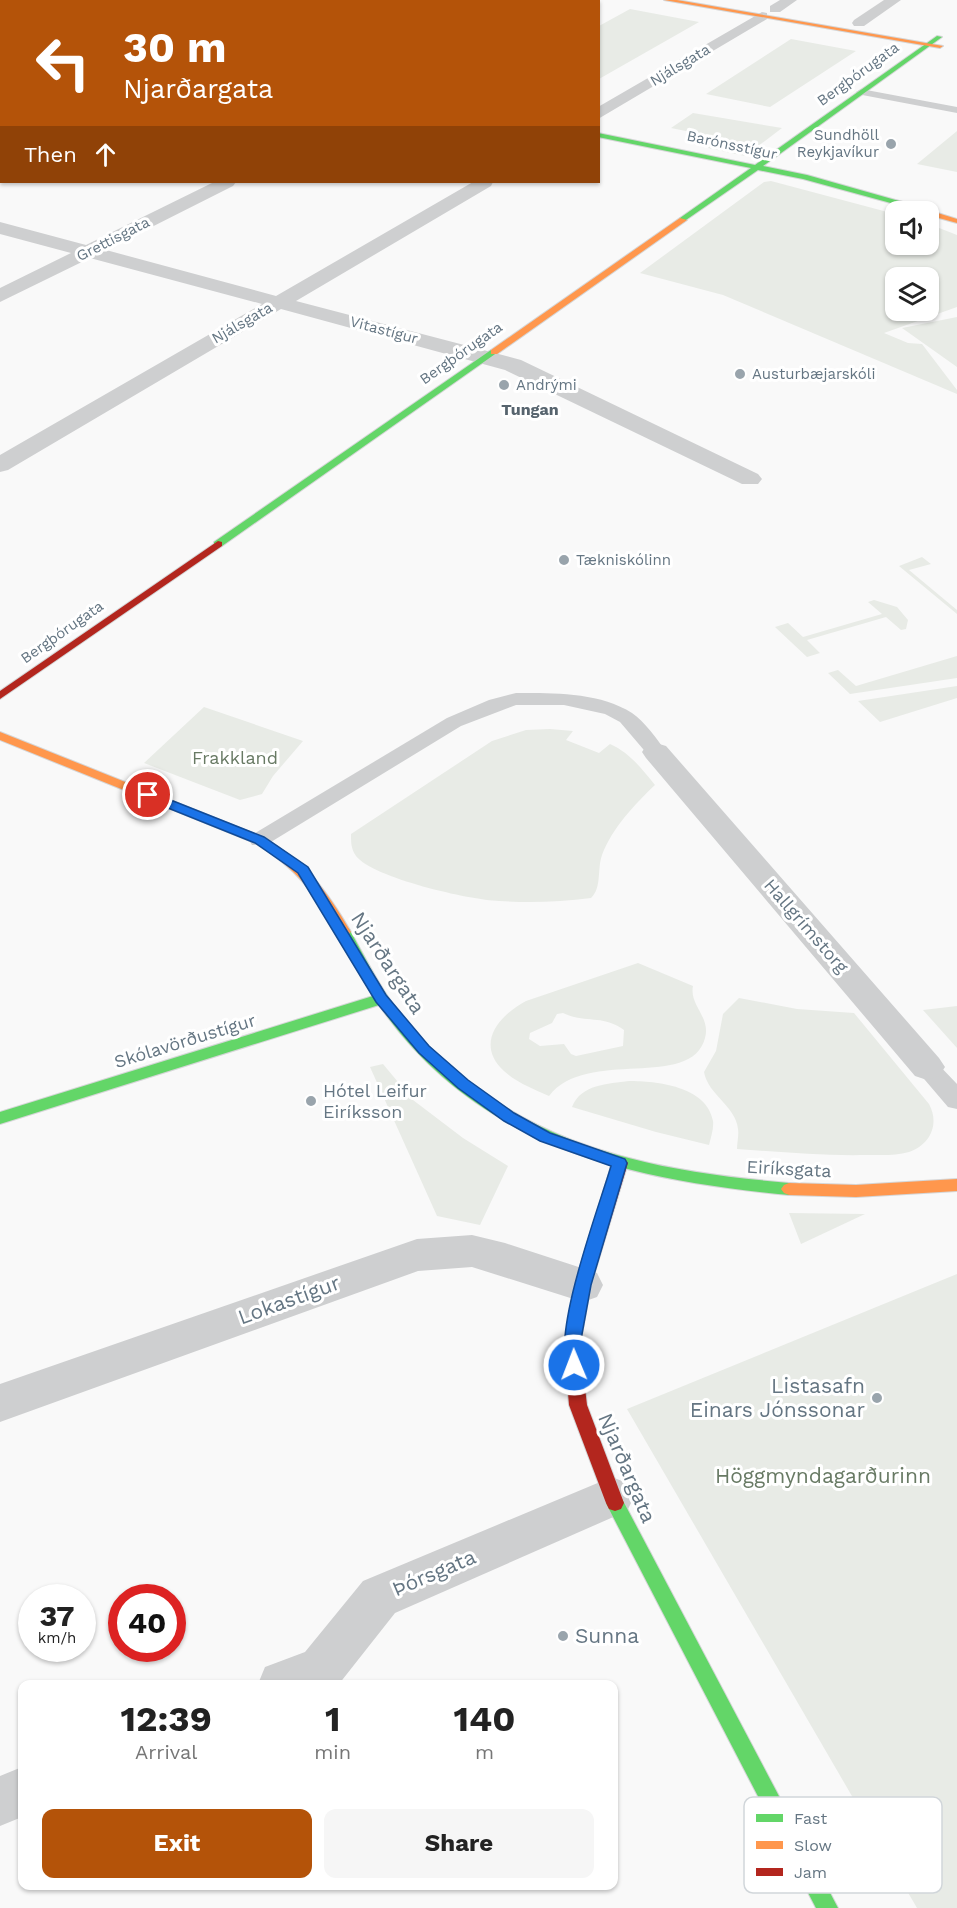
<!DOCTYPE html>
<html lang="en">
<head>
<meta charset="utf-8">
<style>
  body { margin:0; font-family:"Work Sans",sans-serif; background:#f6f6f6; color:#222; height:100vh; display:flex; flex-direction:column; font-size:22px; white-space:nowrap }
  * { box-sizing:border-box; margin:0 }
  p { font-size:20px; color:#767676 }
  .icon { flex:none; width:33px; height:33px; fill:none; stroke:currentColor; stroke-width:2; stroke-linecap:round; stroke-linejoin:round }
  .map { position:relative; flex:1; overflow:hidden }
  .side { position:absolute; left:18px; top:1680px; width:600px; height:210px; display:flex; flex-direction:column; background:#fff; border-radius:12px; box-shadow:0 2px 4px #0004 }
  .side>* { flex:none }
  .hud { position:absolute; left:0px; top:0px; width:600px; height:183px; box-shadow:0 2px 4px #0004; background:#b45309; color:#fff; overflow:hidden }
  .fabs { position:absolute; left:885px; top:201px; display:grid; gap:12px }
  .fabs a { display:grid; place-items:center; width:54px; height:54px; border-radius:12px; background:#fff; box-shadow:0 2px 4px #0004; font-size:30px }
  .speed { position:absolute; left:18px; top:1584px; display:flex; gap:12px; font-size:30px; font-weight:700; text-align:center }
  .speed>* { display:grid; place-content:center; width:78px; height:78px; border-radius:50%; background:#fff; box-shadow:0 2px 4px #0004; line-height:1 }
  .speed small { font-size:15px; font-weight:400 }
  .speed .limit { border:9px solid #d22; background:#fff; color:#111 }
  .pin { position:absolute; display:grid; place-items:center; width:51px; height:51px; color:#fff; margin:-26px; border:3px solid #fff; border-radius:50%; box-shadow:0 2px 6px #0007 }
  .me { position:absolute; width:66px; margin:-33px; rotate:359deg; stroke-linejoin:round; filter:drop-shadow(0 0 4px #0008) }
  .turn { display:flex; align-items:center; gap:21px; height:126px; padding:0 24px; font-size:27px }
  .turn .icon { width:78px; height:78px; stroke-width:2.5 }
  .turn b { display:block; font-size:42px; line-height:51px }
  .then { display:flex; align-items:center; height:57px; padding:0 24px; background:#0003; gap:12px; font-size:22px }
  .eta { display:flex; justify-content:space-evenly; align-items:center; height:102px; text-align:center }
  .eta b { font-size:36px; font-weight:700; line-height:42px }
  .action { display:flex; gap:12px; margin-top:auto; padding:12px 24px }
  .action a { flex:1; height:69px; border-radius:12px; background:#b45309; color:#fff; font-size:24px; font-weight:700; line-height:69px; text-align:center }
  .action a+a { background:#f6f6f6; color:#222 }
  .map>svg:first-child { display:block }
</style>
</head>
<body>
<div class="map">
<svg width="957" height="1908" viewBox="0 0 957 1908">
  <rect width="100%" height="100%" fill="#f9f9f9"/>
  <path fill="#e8ebe6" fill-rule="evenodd" d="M 630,9 L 699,22 L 599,79 L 599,26 Z
    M 791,39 L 856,51 L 770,107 L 706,94 Z
    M 693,113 L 782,128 L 745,156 L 708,148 L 715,137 L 671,128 Z
    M 957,131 L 957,172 L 917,164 Z
    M 771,181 L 895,214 L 896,244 L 928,244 L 929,224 L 957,235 L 957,307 L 884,333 L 908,343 L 922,344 L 957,390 L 957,394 L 723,295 L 640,273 L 764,182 ZM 896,278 L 928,278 L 928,310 L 896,310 Z
    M 957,317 L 957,367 L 902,328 Z
    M 922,557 L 931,564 L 909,570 L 957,610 L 957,614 L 899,566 Z
    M 874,600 L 897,607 L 908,620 L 906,629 L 901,630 L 886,617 L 807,640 L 820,653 L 807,657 L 775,627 L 788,623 L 803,637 L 882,614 L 868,602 Z
    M 957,656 L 957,678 L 850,694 L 828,673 L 838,670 L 856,686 Z
    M 957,686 L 957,698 L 880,722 L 858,701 Z
    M 204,707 L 303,741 L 273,776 L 262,794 L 240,800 L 144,763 Z
    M 550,729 L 573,731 L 566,740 L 599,753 L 610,744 C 630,753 641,768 655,785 C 635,804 612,828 602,855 C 597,869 602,888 591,898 C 560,902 530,903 499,901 C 470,900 373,878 356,856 C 351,849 351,842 351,834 L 492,741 L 526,730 Z
    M 638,963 L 693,986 C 689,1005 711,1017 705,1038 C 691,1091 587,1047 549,1096 C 534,1089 517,1083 504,1071 C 475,1044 498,1016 526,1001 ZM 563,1013 C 586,1024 602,1014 624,1030 L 623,1046 L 576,1056 L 571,1054 L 564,1044 L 540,1046 L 529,1039 L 530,1033 L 552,1023 L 557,1014 Z
    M 739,998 L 797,1009 L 854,1013 L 929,1104 C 940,1124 930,1145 909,1152 C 896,1156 881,1155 867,1155 C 824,1156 780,1152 737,1149 C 737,1143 739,1135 738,1129 C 736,1106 708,1095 704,1072 L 716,1051 L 723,1014 Z
    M 957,1006 L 957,1048 L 923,1010 Z
    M 383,1064 L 413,1100 L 463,1138 L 508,1166 L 480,1225 L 437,1216 L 370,1067 Z
    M 629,1081 C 656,1081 707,1086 713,1121 C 714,1128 711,1137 709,1145 L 656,1132 L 572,1107 C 581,1084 608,1084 629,1081 Z
    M 789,1213 L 865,1214 L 801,1244 Z
    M 957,1274 L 957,1908 L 917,1908 L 627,1409 Z"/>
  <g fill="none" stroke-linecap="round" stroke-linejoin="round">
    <defs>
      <path id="fast" d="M 81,0 L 88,0 L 78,2 Z
        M 937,36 L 942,37 L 763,166 L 807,175 L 931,210 L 931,214 L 803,179 L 758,170 L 683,222 L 680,222 L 680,218 L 751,168 L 598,137 L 598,133 L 755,165 Z
        M 491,350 L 498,352 L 222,546 L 214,546 L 214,542 Z
        M 344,927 L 349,929 C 364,955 377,983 395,1007 C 496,1140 632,1169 789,1183 L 794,1185 L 797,1189 L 794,1193 L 789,1195 C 628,1180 476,1146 379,1005 L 0,1124 L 0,1112 L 373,996 L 337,932 Z
        M 615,1495 L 621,1497 L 838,1908 L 816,1908 L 609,1509 L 606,1503 L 609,1497 Z"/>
      <path id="slow" d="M 664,0 L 677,0 L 943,46 L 940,48 Z
        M 2,30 L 2,34 L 0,35 L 0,31 Z
        M 928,210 L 957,219 L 957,223 L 928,215 L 928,212 L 925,212 Z
        M 680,218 L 687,220 L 497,354 L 491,354 L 491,350 Z
        M 0,732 L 263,837 C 306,863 326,889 351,932 L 344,937 L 339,935 C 313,892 299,870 255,843 L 0,740 Z
        M 957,1179 L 957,1191 L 856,1197 L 789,1195 L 784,1193 L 781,1189 L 784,1185 L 789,1183 L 856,1185 Z"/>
      <path id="jam" d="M 218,541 L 222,542 L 222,546 L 0,699 L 0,691 Z
        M 620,1157 L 625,1159 L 628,1163 L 591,1285 L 580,1345 L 587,1405 L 624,1503 L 621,1509 L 615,1511 L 609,1509 L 606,1503 L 569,1405 L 564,1345 L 575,1285 L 612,1163 L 615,1159 Z"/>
    </defs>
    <use href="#fast" stroke="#d5d6d7" stroke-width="2"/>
    <use href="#slow" stroke="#d5d6d7" stroke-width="2"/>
    <use href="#jam" stroke="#d5d6d7" stroke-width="2"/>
    <path fill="#cecfd0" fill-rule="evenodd" d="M 861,89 L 957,107 L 957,113 L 857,94 L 856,92 Z
      M 0,112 L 2,112 L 2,118 L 0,118 Z
      M 516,693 C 553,693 599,692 632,713 C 644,721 658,740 666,752 L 663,756 L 649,756 L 620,722 L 605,714 L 564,705 L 516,705 L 461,726 L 266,845 L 252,845 L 249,840 L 252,835 L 447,718 L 489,700 Z
      M 927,1058 L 935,1061 L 957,1084 L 957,1109 L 948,1107 L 919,1073 L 915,1067 L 919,1061 Z"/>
    <path fill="#cecfd0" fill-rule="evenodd" d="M 327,0 L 343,0 L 326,2 Z
      M 578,0 L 594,0 L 577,2 Z
      M 780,0 L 797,0 L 780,12 L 770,12 L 770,6 Z
      M 884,0 L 901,0 L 864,26 L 854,26 L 852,23 L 854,20 Z
      M 762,12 L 767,13 L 767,19 L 598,119 L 598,107 Z
      M 0,139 L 2,139 L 0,150 Z
      M 214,182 L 236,182 L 233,186 L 106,250 L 276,296 L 473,182 L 493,182 L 491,186 L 296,301 L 521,360 L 758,474 L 762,479 L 758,484 L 742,484 L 505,370 L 281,309 L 8,470 L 0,472 L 0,455 L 262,304 L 90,258 L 0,302 L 0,288 L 71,253 L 0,234 L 0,222 L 86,245 Z
      M 656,743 L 666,746 L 939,1058 L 945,1067 L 939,1076 L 927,1080 L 915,1076 L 646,758 L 642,752 L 646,746 Z
      M 472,1235 L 505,1243 L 597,1273 L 603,1285 L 597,1297 L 583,1302 L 472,1267 L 418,1271 L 0,1422 L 0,1384 L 417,1239 Z
      M 612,1477 L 627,1483 L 634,1497 L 627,1511 L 395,1613 L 339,1684 L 258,1684 L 265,1667 L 305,1652 L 363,1581 Z
      M 22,1767 L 22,1817 L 0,1826 L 0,1776 Z"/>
    <use href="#fast" fill="#63d668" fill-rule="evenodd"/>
    <use href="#slow" fill="#ff974d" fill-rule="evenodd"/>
    <use href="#jam" fill="#b3261e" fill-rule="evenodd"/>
  </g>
  <path fill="#1a73e8" stroke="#114b97" stroke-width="1.5" d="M 148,791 L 264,837 L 308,867 L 386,995 L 429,1046 L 468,1080 L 514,1113 L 550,1133 L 625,1159 L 627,1163 L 591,1285 L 580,1345 L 583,1365 L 580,1370 L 574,1372 L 568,1370 C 551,1334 599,1207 611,1166 L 540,1141 L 504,1121 L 458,1088 L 419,1053 L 376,1002 L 298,873 L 255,843 L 143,798 L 143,792 Z"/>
  <g fill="#99a4ac" stroke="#fff" stroke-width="2">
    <circle cx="891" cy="144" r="6"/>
    <circle cx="740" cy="374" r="6"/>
    <circle cx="504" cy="385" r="6"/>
    <circle cx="564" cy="560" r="6"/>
    <circle cx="311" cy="1101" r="6"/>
    <circle cx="877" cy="1398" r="6"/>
    <circle cx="563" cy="1636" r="6"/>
  </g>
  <g text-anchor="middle" stroke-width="6" stroke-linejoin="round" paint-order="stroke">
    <g font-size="15" fill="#657683" stroke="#fff">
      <text transform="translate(680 65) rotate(-31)" y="5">Njálsgata</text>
      <text transform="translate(858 74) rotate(-36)" y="5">Bergþórugata</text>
      <text transform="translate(732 145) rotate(12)" y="5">Barónsstígur</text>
      <text transform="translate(113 239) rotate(-27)" y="5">Grettisgata</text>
      <text transform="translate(242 323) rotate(-30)" y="5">Njálsgata</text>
      <text transform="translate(384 330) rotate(15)" y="5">Vitastígur</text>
      <text transform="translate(461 353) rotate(-35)" y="5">Bergþórugata</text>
      <text transform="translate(62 632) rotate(-35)" y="5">Bergþórugata</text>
    </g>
    <g font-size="15" fill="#657683" stroke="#fff" text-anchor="start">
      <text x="879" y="140" text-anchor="end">Sundhöll<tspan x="879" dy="17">Reykjavíkur</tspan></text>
      <text x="752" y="379">Austurbæjarskóli</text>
      <text x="516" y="390">Andrými</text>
      <text x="576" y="565">Tækniskólinn</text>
    </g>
    <g font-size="16" font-weight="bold" fill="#57646e" stroke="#fff">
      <text x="530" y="415">Tungan</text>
    </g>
    <g font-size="18" fill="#687a64" stroke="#fff">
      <text x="235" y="764">Frakkland</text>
    </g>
    <g font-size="18" fill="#657683" stroke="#fff">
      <text transform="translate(806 926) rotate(49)" y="6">Hallgrímstorg</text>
      <text transform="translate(185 1041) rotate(-17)" y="6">Skólavörðustígur</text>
      <text transform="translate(789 1169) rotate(3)" y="6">Eiríksgata</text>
    </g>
    <g font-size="18" fill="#657683" stroke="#fff" text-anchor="start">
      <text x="323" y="1097">Hótel Leifur<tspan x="323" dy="21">Eiríksson</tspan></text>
    </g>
    <g font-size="21" fill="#657683" stroke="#fff">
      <text transform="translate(388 963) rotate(57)" y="7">Njarðargata</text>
      <text transform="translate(289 1300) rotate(-20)" y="7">Lokastígur</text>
      <text transform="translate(627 1468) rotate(67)" y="7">Njarðargata</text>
      <text transform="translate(434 1573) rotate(-23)" y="7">Þórsgata</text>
    </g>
    <g font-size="21" fill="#657683" stroke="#fff" text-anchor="end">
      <text x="865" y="1393">Listasafn<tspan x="865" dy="24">Einars Jónssonar</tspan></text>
      <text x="575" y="1643" text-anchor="start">Sunna</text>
    </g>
    <g font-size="21" fill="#687a64" stroke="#fff">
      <text x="823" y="1483">Höggmyndagarðurinn</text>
    </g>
  </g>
  <rect x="744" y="1797" width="198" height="96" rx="9" fill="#fff" stroke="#d1d6da" stroke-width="1.5"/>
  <rect x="756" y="1814" width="27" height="8" fill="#63d668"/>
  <rect x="756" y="1841" width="27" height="8" fill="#ff974d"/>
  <rect x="756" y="1868" width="27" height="8" fill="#b3261e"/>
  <g font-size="16" fill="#657683">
    <text x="794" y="1824">Fast</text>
    <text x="794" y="1851">Slow</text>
    <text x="794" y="1878">Jam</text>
  </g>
</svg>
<div class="fabs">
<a><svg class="icon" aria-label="sound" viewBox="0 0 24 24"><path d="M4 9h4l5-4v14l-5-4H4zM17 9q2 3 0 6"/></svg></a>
<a><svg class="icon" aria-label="layers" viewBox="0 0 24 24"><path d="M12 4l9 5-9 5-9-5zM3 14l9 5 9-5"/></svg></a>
</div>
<div class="speed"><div>37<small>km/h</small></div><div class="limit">40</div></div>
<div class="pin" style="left:148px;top:795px;background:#d93025"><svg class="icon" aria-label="arrive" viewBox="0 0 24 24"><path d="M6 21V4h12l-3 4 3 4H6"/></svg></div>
<svg class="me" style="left:574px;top:1365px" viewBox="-20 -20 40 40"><circle r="17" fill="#1a73e8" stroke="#fff" stroke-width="3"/><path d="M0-11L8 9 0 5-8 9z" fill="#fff"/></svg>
<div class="hud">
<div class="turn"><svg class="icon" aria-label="left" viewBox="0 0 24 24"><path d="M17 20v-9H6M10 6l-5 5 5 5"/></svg><div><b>30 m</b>Njarðargata</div></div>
<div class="then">Then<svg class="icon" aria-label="ahead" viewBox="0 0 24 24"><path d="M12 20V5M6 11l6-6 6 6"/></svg></div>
</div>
<section class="side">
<div class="eta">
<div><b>12:39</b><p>Arrival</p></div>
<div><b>1</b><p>min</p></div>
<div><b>140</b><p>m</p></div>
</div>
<div class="action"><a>Exit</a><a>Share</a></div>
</section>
</div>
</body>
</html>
